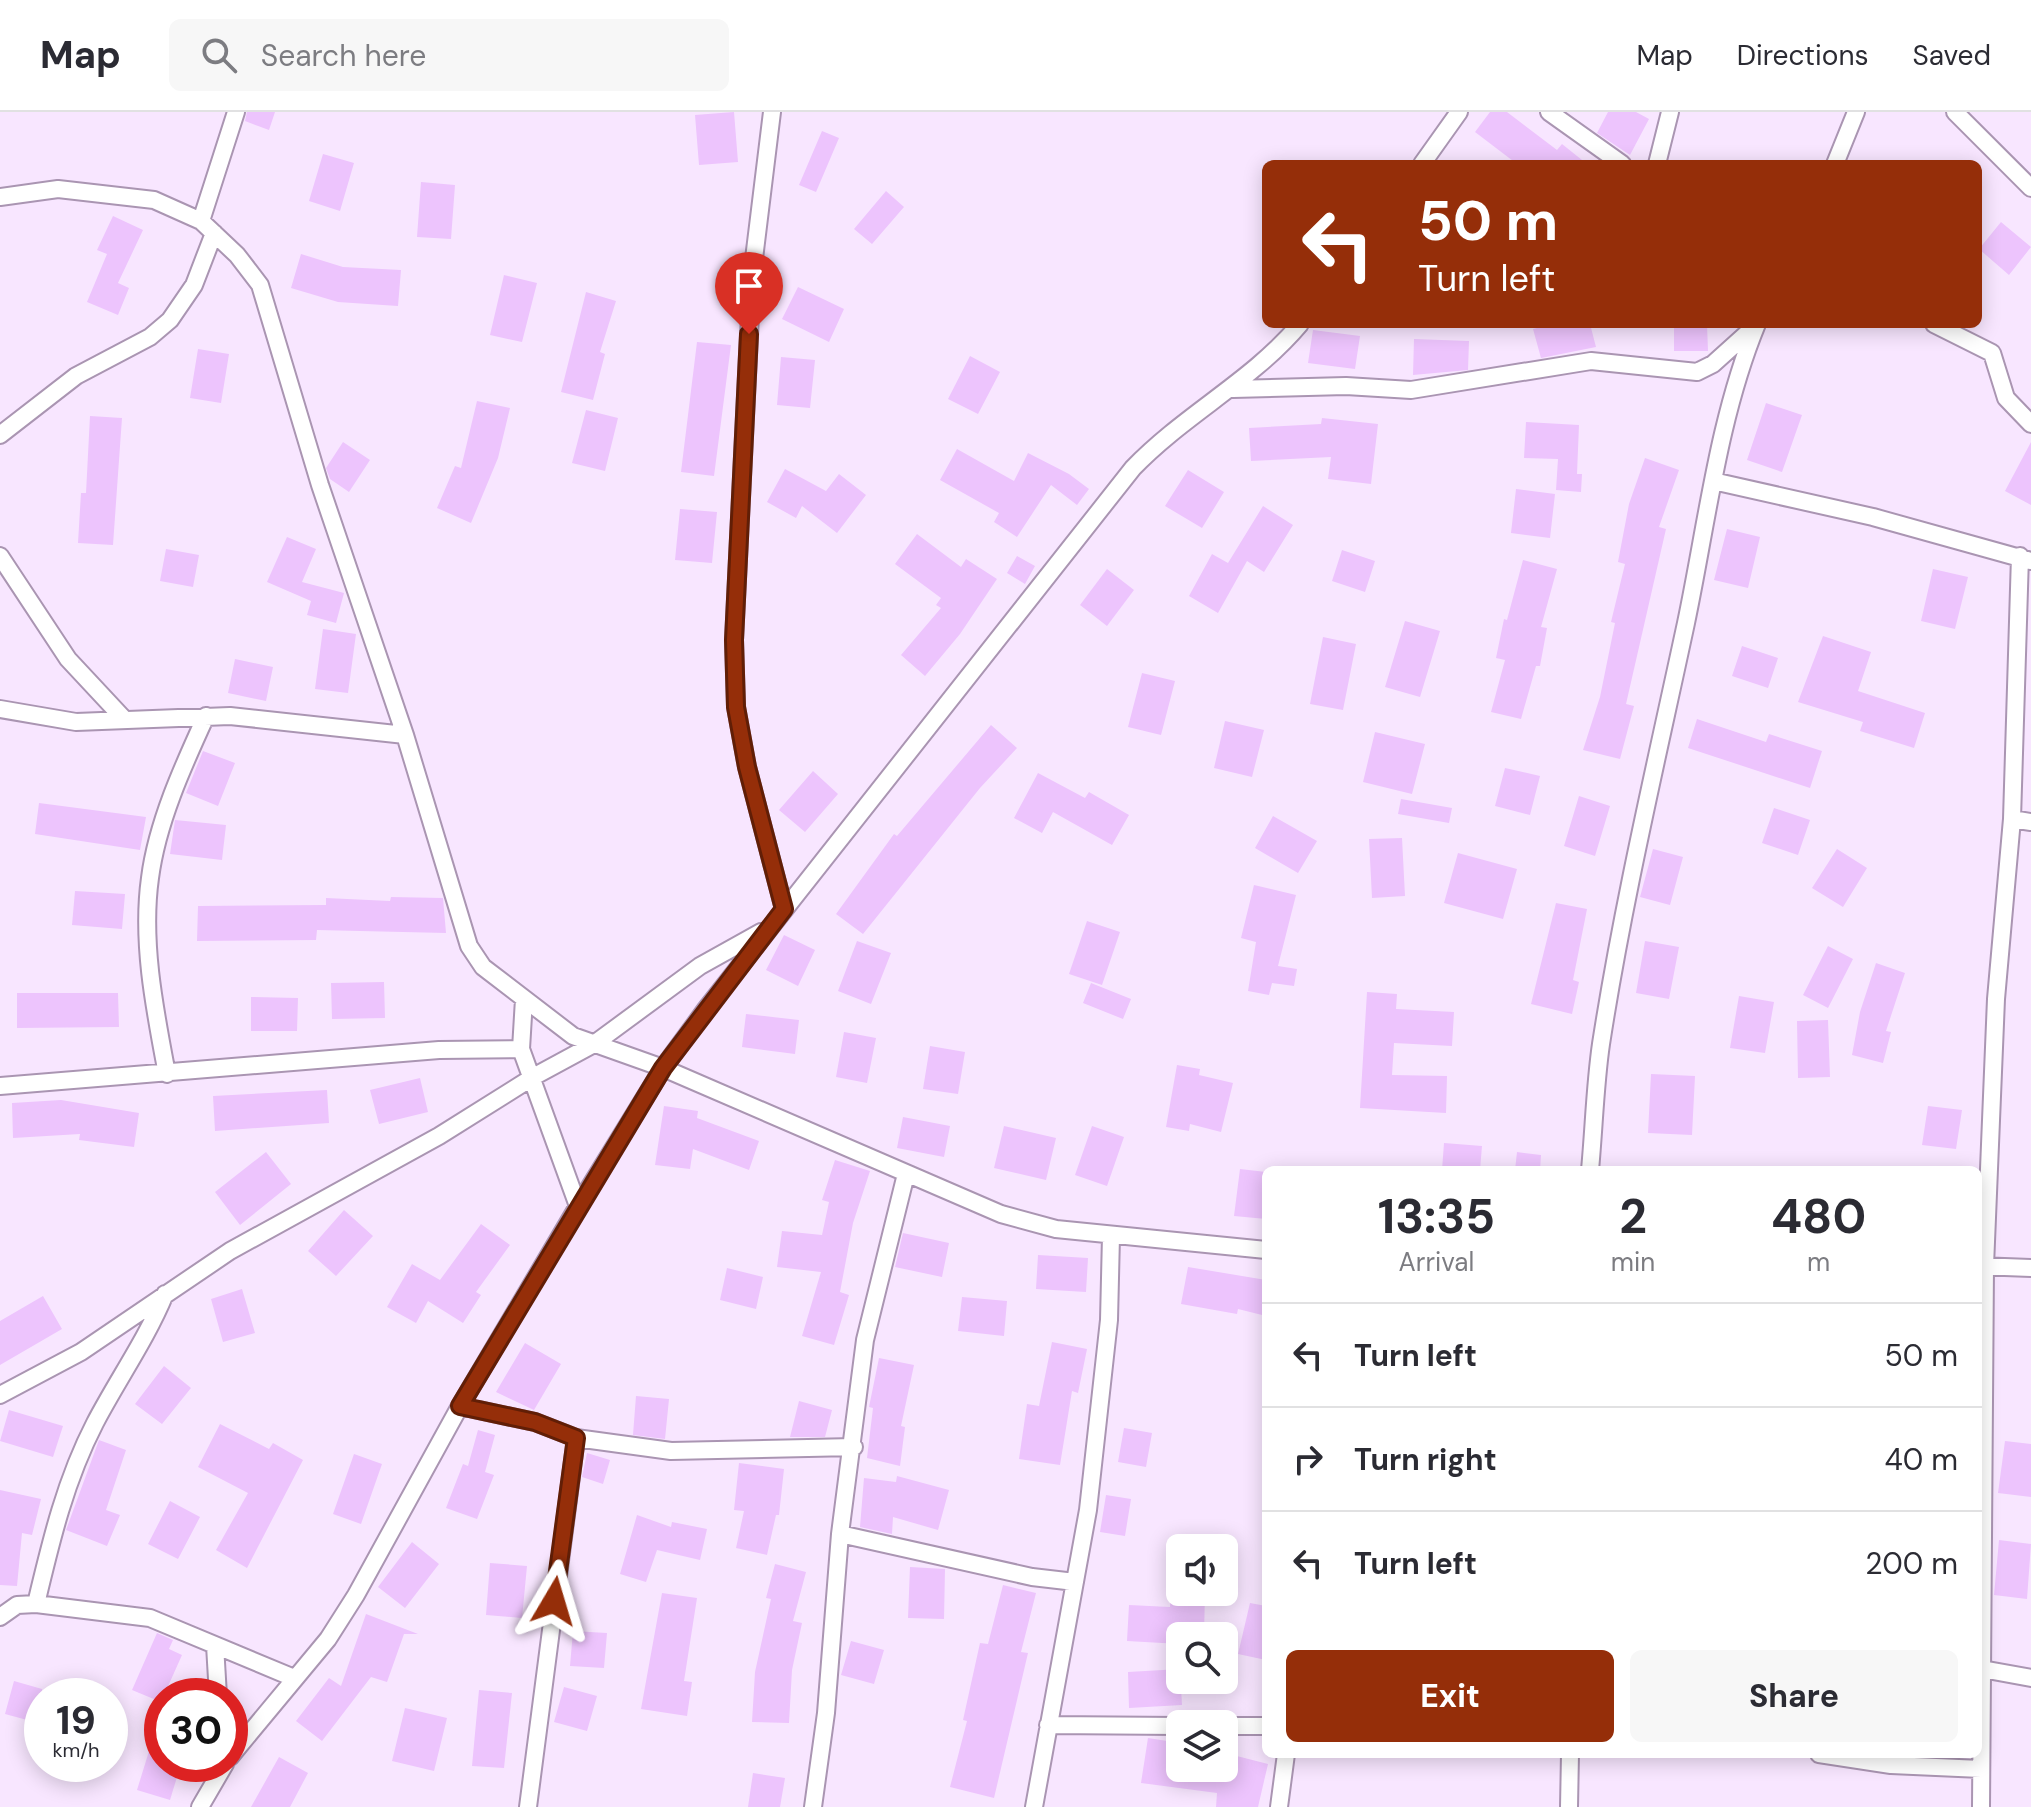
<!DOCTYPE html>
<html lang="en">
<head>
<meta charset="utf-8">
<style>
  body { margin:0; font-family:"DM Sans",sans-serif; background:#f7f7f7; color:#2b2b33; height:100vh; display:flex; flex-direction:column; font-size:30px; white-space:nowrap }
  * { box-sizing:border-box; margin:0 }
  p { font-size:26px; color:#7c7c81 }
  .icon { flex:none; width:44px; height:44px; fill:none; stroke:currentColor; stroke-width:2; stroke-linecap:round; stroke-linejoin:round }
  .map { position:relative; flex:1; overflow:hidden }
  .drawer { position:absolute; left:1262px; top:1054px; width:720px; height:592px; display:flex; flex-direction:column; background:#fff; border-radius:12px; box-shadow:0 4px 20px #0003 }
  .drawer>* { flex:none }
  .guide { position:absolute; left:1262px; top:48px; width:720px; height:168px; border-radius:12px; box-shadow:0 4px 20px #0003; background:#952e09; color:#fff; overflow:hidden }
  .controls { position:absolute; left:1166px; top:1422px; display:grid; gap:16px }
  .controls a { display:grid; place-items:center; width:72px; height:72px; border-radius:12px; background:#fff; box-shadow:0 4px 20px #0003; font-size:40px }
  .speed { position:absolute; left:24px; top:1566px; display:flex; gap:16px; font-size:40px; font-weight:700; text-align:center }
  .speed>* { display:grid; place-content:center; width:104px; height:104px; border-radius:50%; background:#fff; box-shadow:0 4px 20px #0003; line-height:1 }
  .speed small { font-size:20px; font-weight:400 }
  .speed .limit { border:12px solid #d22; background:#fff; color:#111 }
  .pin { position:absolute; display:grid; place-items:center; width:68px; height:68px; color:#fff; margin:-82px -34px; border-radius:50% 50% 50% 0; rotate:-45deg; box-shadow:0 0 8px #0007 }
  .pin .icon { rotate:45deg }
  .me { position:absolute; width:88px; margin:-44px; rotate:7deg; stroke-linejoin:round; filter:drop-shadow(0 0 6px #0008) }
  .turn { display:flex; align-items:center; gap:28px; height:168px; padding:0 24px; font-size:36px }
  .turn .icon { width:104px; height:104px; stroke-width:2.5 }
  .turn b { display:block; font-size:56px; line-height:68px }
  .eta { display:flex; justify-content:space-evenly; align-items:center; height:136px; text-align:center }
  .eta b { font-size:48px; font-weight:700; line-height:56px }
  .primary-button { display:flex; gap:16px; margin-top:auto; padding:16px 24px }
  .primary-button a { flex:1; height:92px; border-radius:12px; background:#952e09; color:#fff; font-size:32px; font-weight:700; line-height:92px; text-align:center }
  .primary-button a+a { background:#f7f7f7; color:#2b2b33 }
  ul { padding:0; list-style:none }
  li { display:flex; align-items:center; gap:24px; height:104px; padding:0 24px; border-top:2px solid #e1e1e2 }
  li div { flex:1 }
  li b { display:block; font-size:30px }
  li em { font-style:normal }
  header { display:flex; align-items:center; gap:48px; box-sizing:border-box; height:112px; padding:0 40px; background:#fff; border-bottom:2px solid #e1e1e2 }
  header strong { font-size:38px }
  nav { display:flex; gap:44px; margin-inline-start:auto; font-size:28px }
  .search { width:560px; height:72px; background:#f7f7f7; display:flex; align-items:center; gap:20px; box-sizing:border-box; padding:0 28px; border-radius:12px; color:#7c7c81; font-size:30px }
  .map>svg:first-child { display:block }
</style>
</head>
<body>
<header>
<strong>Map</strong>
<div class="search"><svg class="icon" aria-label="search" viewBox="0 0 24 24"><circle cx="10" cy="10" r="6"/><path d="M15 15l6 6"/></svg>Search here</div>
<nav><a>Map</a><a>Directions</a><a>Saved</a></nav>
</header>
<div class="map">
<svg width="2031" height="1695" viewBox="0 0 2031 1695">
  <rect width="100%" height="100%" fill="#f8e6ff"/>
  <path fill="#edc4fd" d="M 247,0 L 275,0 L 269,18 L 245,9 Z
    M 734,0 L 738,50 L 699,53 L 695,3 Z
    M 1490,0 L 1507,0 L 1557,38 L 1562,32 L 1587,52 L 1517,52 L 1475,20 Z
    M 1608,0 L 1636,0 L 1649,7 L 1630,43 L 1597,21 Z
    M 822,19 L 839,26 L 816,80 L 799,73 Z
    M 323,42 L 354,51 L 340,99 L 309,89 Z
    M 421,70 L 455,73 L 451,127 L 417,125 Z
    M 886,79 L 904,95 L 872,132 L 854,117 Z
    M 113,104 L 143,118 L 118,171 L 129,176 L 118,203 L 87,190 L 107,142 L 97,138 Z
    M 2001,110 L 2031,135 L 2009,163 L 1979,137 Z
    M 301,142 L 343,155 L 401,158 L 398,194 L 338,190 L 291,176 Z
    M 504,163 L 537,171 L 522,230 L 490,223 Z
    M 798,175 L 844,197 L 829,230 L 782,207 Z
    M 586,180 L 616,189 L 600,240 L 605,242 L 593,288 L 561,280 Z
    M 1552,212 L 1590,212 L 1596,235 L 1541,246 L 1533,217 Z
    M 1674,212 L 1707,212 L 1708,239 L 1674,239 Z
    M 1313,218 L 1360,224 L 1355,257 L 1308,251 Z
    M 1414,227 L 1469,229 L 1468,258 L 1413,263 Z
    M 697,230 L 731,233 L 714,364 L 681,360 Z
    M 198,237 L 229,242 L 221,291 L 190,286 Z
    M 970,244 L 1000,260 L 978,302 L 948,287 Z
    M 781,245 L 815,248 L 810,296 L 777,293 Z
    M 477,289 L 510,296 L 498,346 L 471,411 L 437,396 L 455,354 L 461,356 Z
    M 1766,291 L 1802,303 L 1782,360 L 1747,348 Z
    M 586,298 L 618,306 L 605,359 L 572,351 Z
    M 90,304 L 122,306 L 113,433 L 78,431 L 81,381 L 86,381 Z
    M 1322,306 L 1378,312 L 1371,372 L 1328,367 L 1331,345 L 1251,349 L 1249,316 L 1321,312 Z
    M 1526,310 L 1579,313 L 1577,362 L 1582,362 L 1581,380 L 1556,378 L 1558,347 L 1524,346 Z
    M 343,330 L 370,348 L 349,380 L 330,367 L 326,356 Z
    M 2031,330 L 2031,393 L 2005,379 Z
    M 957,337 L 1014,369 L 1028,341 L 1069,362 L 1089,377 L 1077,393 L 1051,373 L 1017,425 L 994,410 L 999,401 L 940,368 Z
    M 1645,346 L 1679,358 L 1659,415 L 1666,417 L 1626,592 L 1634,594 L 1620,647 L 1583,638 L 1600,585 L 1615,511 L 1611,510 L 1625,452 L 1618,450 L 1629,392 Z
    M 785,357 L 826,379 L 839,362 L 866,383 L 837,421 L 802,394 L 796,406 L 767,390 Z
    M 1188,358 L 1224,380 L 1202,416 L 1165,394 Z
    M 1516,377 L 1555,382 L 1550,426 L 1511,421 Z
    M 1263,394 L 1293,413 L 1264,460 L 1247,449 L 1218,501 L 1189,484 L 1212,442 L 1228,451 Z
    M 680,397 L 717,400 L 712,451 L 675,448 Z
    M 1727,417 L 1760,425 L 1748,476 L 1714,468 Z
    M 917,422 L 961,455 L 966,447 L 997,467 L 960,522 L 925,564 L 901,543 L 941,496 L 936,493 L 941,486 L 895,452 Z
    M 287,425 L 316,437 L 302,470 L 344,481 L 336,511 L 307,503 L 311,489 L 267,470 Z
    M 166,437 L 199,443 L 193,475 L 160,469 Z
    M 1342,438 L 1375,449 L 1365,480 L 1332,469 Z
    M 1017,444 L 1035,454 L 1025,472 L 1007,461 Z
    M 1523,448 L 1557,457 L 1541,515 L 1547,516 L 1540,554 L 1536,554 L 1521,607 L 1491,600 L 1505,548 L 1496,546 L 1504,507 L 1507,508 Z
    M 1107,457 L 1134,478 L 1107,514 L 1080,493 Z
    M 1933,457 L 1968,465 L 1955,517 L 1921,509 Z
    M 1405,509 L 1440,519 L 1420,585 L 1385,575 Z
    M 323,517 L 356,522 L 348,581 L 315,577 Z
    M 1823,524 L 1871,540 L 1858,579 L 1925,601 L 1914,636 L 1860,619 L 1863,610 L 1798,590 Z
    M 1323,525 L 1356,532 L 1343,598 L 1310,592 Z
    M 1742,534 L 1778,546 L 1768,576 L 1732,564 Z
    M 235,547 L 273,555 L 266,589 L 228,581 Z
    M 1142,561 L 1175,569 L 1161,623 L 1128,615 Z
    M 1697,607 L 1766,630 L 1769,622 L 1822,639 L 1810,676 L 1688,636 Z
    M 1225,609 L 1264,618 L 1252,665 L 1214,656 Z
    M 991,613 L 1017,636 L 980,676 L 863,822 L 836,802 L 894,722 L 897,724 Z
    M 1375,620 L 1425,632 L 1412,682 L 1363,670 Z
    M 203,639 L 235,651 L 218,694 L 186,681 Z
    M 1505,656 L 1540,664 L 1530,703 L 1495,694 Z
    M 813,659 L 838,682 L 805,720 L 779,698 Z
    M 1038,661 L 1085,686 L 1089,680 L 1129,703 L 1112,733 L 1053,700 L 1042,721 L 1014,706 Z
    M 1579,684 L 1610,694 L 1595,744 L 1564,734 Z
    M 1401,687 L 1452,696 L 1449,711 L 1398,702 Z
    M 39,691 L 146,705 L 140,738 L 35,722 Z
    M 1774,696 L 1810,708 L 1798,743 L 1762,731 Z
    M 1273,704 L 1317,729 L 1298,761 L 1255,736 Z
    M 175,708 L 226,713 L 222,748 L 170,742 Z
    M 1402,726 L 1405,784 L 1372,786 L 1369,727 Z
    M 1653,737 L 1683,745 L 1670,793 L 1640,785 Z
    M 1837,737 L 1867,756 L 1843,795 L 1812,776 Z
    M 1458,741 L 1517,757 L 1503,807 L 1444,791 Z
    M 1254,773 L 1296,783 L 1278,854 L 1297,857 L 1294,874 L 1272,871 L 1269,883 L 1248,879 L 1256,830 L 1241,826 Z
    M 75,779 L 125,782 L 122,817 L 72,813 Z
    M 391,785 L 443,786 L 446,821 L 317,818 L 316,828 L 197,829 L 198,794 L 326,793 L 326,786 L 390,789 Z
    M 1556,791 L 1587,797 L 1573,868 L 1579,870 L 1572,902 L 1531,892 Z
    M 1087,809 L 1120,820 L 1102,873 L 1069,862 Z
    M 784,823 L 815,838 L 798,874 L 766,858 Z
    M 857,829 L 891,841 L 871,892 L 838,879 Z
    M 1645,829 L 1679,835 L 1669,887 L 1636,881 Z
    M 1828,834 L 1853,847 L 1828,896 L 1803,883 Z
    M 1876,851 L 1905,861 L 1886,919 L 1891,920 L 1883,951 L 1852,943 L 1860,900 Z
    M 384,870 L 385,906 L 332,907 L 331,871 Z
    M 1091,871 L 1131,887 L 1123,907 L 1083,891 Z
    M 1367,880 L 1397,882 L 1396,897 L 1454,900 L 1452,934 L 1394,931 L 1392,963 L 1447,964 L 1446,1001 L 1360,996 Z
    M 17,881 L 118,881 L 119,915 L 17,916 Z
    M 1739,884 L 1774,890 L 1765,941 L 1730,936 Z
    M 251,885 L 298,886 L 297,919 L 251,919 Z
    M 746,902 L 799,908 L 795,942 L 742,935 Z
    M 1828,908 L 1830,965 L 1798,966 L 1797,909 Z
    M 844,920 L 876,926 L 867,971 L 836,965 Z
    M 930,934 L 965,940 L 958,982 L 923,977 Z
    M 1177,953 L 1200,957 L 1199,963 L 1233,971 L 1221,1020 L 1190,1012 L 1189,1019 L 1166,1015 Z
    M 1651,962 L 1695,964 L 1692,1023 L 1648,1021 Z
    M 420,966 L 428,1000 L 379,1012 L 370,978 Z
    M 327,978 L 329,1011 L 215,1019 L 213,984 Z
    M 61,988 L 139,1001 L 134,1035 L 79,1028 L 80,1022 L 13,1026 L 12,991 Z
    M 664,994 L 698,999 L 697,1006 L 759,1029 L 749,1058 L 693,1037 L 690,1057 L 655,1053 Z
    M 1928,994 L 1962,998 L 1956,1037 L 1922,1033 Z
    M 903,1005 L 950,1014 L 944,1045 L 897,1036 Z
    M 1004,1014 L 1056,1026 L 1046,1068 L 994,1056 Z
    M 1092,1014 L 1124,1025 L 1107,1074 L 1075,1063 Z
    M 1444,1031 L 1482,1034 L 1480,1058 L 1442,1058 Z
    M 266,1040 L 291,1072 L 240,1113 L 215,1080 Z
    M 1517,1040 L 1541,1043 L 1540,1058 L 1515,1058 Z
    M 835,1048 L 870,1059 L 853,1111 L 840,1180 L 849,1183 L 834,1233 L 802,1224 L 821,1160 L 777,1155 L 782,1119 L 822,1123 L 829,1090 L 822,1088 Z
    M 1240,1057 L 1266,1060 L 1266,1107 L 1234,1104 Z
    M 344,1098 L 373,1124 L 336,1164 L 308,1139 Z
    M 481,1112 L 510,1133 L 476,1180 L 481,1183 L 463,1211 L 428,1189 L 416,1211 L 387,1195 L 412,1152 L 440,1168 Z
    M 903,1121 L 949,1131 L 942,1165 L 895,1155 Z
    M 1038,1143 L 1088,1146 L 1086,1180 L 1036,1177 Z
    M 1188,1155 L 1266,1168 L 1266,1204 L 1238,1197 L 1237,1202 L 1181,1192 Z
    M 727,1156 L 763,1165 L 756,1197 L 720,1188 Z
    M 242,1177 L 255,1221 L 223,1230 L 211,1187 Z
    M 43,1184 L 62,1217 L 0,1253 L 0,1209 Z
    M 962,1185 L 1007,1189 L 1004,1224 L 958,1219 Z
    M 1052,1230 L 1087,1237 L 1078,1281 L 1072,1279 L 1060,1353 L 1019,1347 L 1027,1292 L 1039,1294 Z
    M 525,1231 L 561,1252 L 534,1298 L 496,1280 Z
    M 879,1246 L 914,1253 L 901,1314 L 905,1315 L 900,1354 L 867,1346 L 873,1296 L 869,1295 Z
    M 164,1254 L 191,1276 L 162,1312 L 135,1292 Z
    M 636,1284 L 669,1287 L 665,1327 L 633,1323 Z
    M 799,1289 L 832,1298 L 825,1325 L 790,1325 Z
    M 9,1298 L 63,1314 L 53,1345 L 0,1329 Z
    M 220,1312 L 269,1337 L 273,1331 L 303,1348 L 247,1456 L 216,1438 L 248,1381 L 198,1355 Z
    M 1124,1316 L 1152,1321 L 1146,1355 L 1118,1350 Z
    M 478,1318 L 495,1323 L 485,1360 L 494,1363 L 477,1407 L 446,1396 L 463,1352 L 468,1354 Z
    M 99,1328 L 126,1338 L 106,1398 L 120,1403 L 107,1434 L 66,1418 Z
    M 2005,1329 L 2031,1332 L 2031,1385 L 1998,1381 Z
    M 587,1341 L 610,1348 L 603,1372 L 582,1365 Z
    M 354,1342 L 382,1352 L 361,1412 L 333,1402 Z
    M 739,1351 L 784,1357 L 779,1403 L 776,1403 L 767,1443 L 736,1436 L 744,1399 L 734,1398 Z
    M 897,1364 L 949,1378 L 938,1418 L 893,1405 L 892,1422 L 860,1415 L 864,1366 L 896,1370 Z
    M 0,1378 L 41,1387 L 32,1423 L 22,1421 L 17,1474 L 0,1473 Z
    M 1106,1383 L 1131,1387 L 1125,1424 L 1100,1420 Z
    M 170,1389 L 200,1405 L 178,1447 L 148,1432 Z
    M 637,1403 L 671,1415 L 672,1410 L 707,1417 L 700,1448 L 657,1438 L 646,1470 L 620,1462 Z
    M 1999,1428 L 2031,1432 L 2027,1487 L 1994,1483 Z
    M 412,1430 L 439,1452 L 405,1496 L 378,1475 Z
    M 490,1451 L 527,1454 L 522,1506 L 486,1503 Z
    M 775,1452 L 806,1460 L 793,1509 L 802,1511 L 792,1558 L 789,1611 L 752,1610 L 755,1560 L 771,1487 L 766,1486 Z
    M 910,1455 L 945,1457 L 944,1507 L 908,1506 Z
    M 1003,1473 L 1036,1481 L 1021,1540 L 1028,1541 L 994,1686 L 950,1675 L 967,1609 L 963,1608 L 980,1531 L 988,1532 Z
    M 1171,1480 L 1205,1480 L 1204,1524 L 1180,1524 L 1180,1532 L 1127,1529 L 1129,1493 L 1170,1495 Z
    M 662,1481 L 697,1486 L 684,1569 L 692,1570 L 687,1604 L 641,1597 Z
    M 1250,1491 L 1266,1494 L 1266,1548 L 1238,1542 Z
    M 366,1502 L 418,1522 L 404,1522 L 387,1570 L 371,1565 L 322,1629 L 296,1609 L 329,1566 L 341,1574 Z
    M 573,1519 L 607,1521 L 604,1556 L 570,1554 Z
    M 157,1521 L 173,1528 L 169,1537 L 182,1543 L 161,1590 L 132,1578 Z
    M 851,1529 L 884,1538 L 874,1572 L 841,1563 Z
    M 1180,1557 L 1182,1593 L 1129,1596 L 1128,1560 Z
    M 14,1569 L 42,1577 L 42,1612 L 5,1602 Z
    M 564,1575 L 597,1584 L 587,1619 L 554,1610 Z
    M 479,1578 L 512,1581 L 504,1656 L 472,1654 Z
    M 405,1596 L 447,1606 L 434,1659 L 392,1649 Z
    M 158,1610 L 162,1611 L 162,1652 L 181,1652 L 170,1688 L 137,1678 Z
    M 1148,1626 L 1180,1631 L 1180,1656 L 1225,1656 L 1229,1642 L 1268,1652 L 1258,1695 L 1216,1695 L 1217,1681 L 1141,1671 Z
    M 279,1645 L 308,1661 L 290,1695 L 251,1695 Z
    M 753,1661 L 785,1666 L 780,1695 L 748,1695 Z"/>
  <g fill="none" stroke-linecap="round" stroke-linejoin="round">
    <defs>
      <path id="street" d="M 772,0 L 752,163 L 734,528 L 736,595 L 747,655 L 784,797
        M 1549,0 L 1622,52
        M 1955,0 L 2031,76
        M 1422,52 L 1459,0
        M 1657,52 L 1670,0
        M 1835,52 L 1856,0
        M 0,85 L 58,77 L 154,88 L 201,109 L 237,143 L 260,173 L 320,373 L 405,623 L 469,834 L 483,855 L 573,924 L 663,956 L 1001,1102 L 1056,1117 L 1266,1138
        M 201,109 L 236,0
        M 1934,212 L 1992,241 L 2006,286 L 2031,312
        M 1233,277 L 1346,274 L 1411,278 L 1591,249 L 1697,260 L 1713,252 L 1753,216
        M 0,323 L 76,264 L 150,225 L 170,208 L 194,173 L 214,121
        M 1713,369 L 1873,405 L 2031,449
        M 0,444 L 68,547 L 124,607
        M 0,597 L 76,610 L 230,604 L 405,623
        M 2012,707 L 2031,710
        M 524,887 L 521,937 L 578,1094
        M 167,962 C 155,899 141,830 150,766 C 157,711 183,654 206,604
        M 0,974 L 439,938 L 521,937
        M 1590,1058 C 1594,1016 1595,973 1601,932 C 1623,790 1656,651 1686,511 C 1707,411 1718,307 1757,212
        M 1978,1154 L 2031,1156
        M 0,1283 L 81,1240 L 230,1139 L 439,1024 L 533,965 L 594,932 L 700,854 L 761,820
        M 460,1294 L 535,1310 L 576,1326 L 528,1695
        M 576,1326 L 671,1339 L 854,1335
        M 840,1422 L 1032,1465 L 1075,1470
        M 36,1492 C 51,1429 65,1369 95,1311 C 118,1267 146,1228 165,1182
        M 0,1505 L 17,1493 L 36,1492 L 150,1506 L 294,1566
        M 215,1533 L 218,1584
        M 1982,1557 L 2031,1566
        M 1048,1613 L 1180,1614
        M 1224,1614 L 1266,1614
        M 1819,1642 L 1891,1653 L 1981,1657
        M 230,1645 L 328,1527 L 356,1483 L 460,1294 L 578,1094 L 663,956 L 706,897 L 1133,356 C 1185,302 1252,269 1300,212
        M 200,1695 L 225,1652
        M 813,1695 L 826,1601 L 840,1422 L 865,1228 L 906,1062
        M 1034,1695 L 1088,1398 L 1109,1208 L 1111,1124
        M 1279,1695 L 1286,1642
        M 1569,1695 L 1570,1642
        M 1981,1695 L 1985,1154 L 1996,887 L 2012,707 L 2020,444"/>
    </defs>
    <use href="#street" stroke="#aa95b2" stroke-width="20"/>
    <use href="#street" stroke="#fff" stroke-width="16"/>
  </g>
  <g fill="none" stroke-linecap="round" stroke-linejoin="round">
    <defs>
      <path id="route" d="M 554,1489 L 576,1326 L 535,1310 L 460,1294 L 663,956 L 784,797 L 747,655 L 736,595 L 734,528 L 749,222"/>
    </defs>
    <use href="#route" stroke="#611e06" stroke-width="20"/>
    <use href="#route" stroke="#952e09" stroke-width="14"/>
  </g>
</svg>
<div class="controls">
<a><svg class="icon" aria-label="sound" viewBox="0 0 24 24"><path d="M4 9h4l5-4v14l-5-4H4zM17 9q2 3 0 6"/></svg></a>
<a><svg class="icon" aria-label="search" viewBox="0 0 24 24"><circle cx="10" cy="10" r="6"/><path d="M15 15l6 6"/></svg></a>
<a><svg class="icon" aria-label="layers" viewBox="0 0 24 24"><path d="M12 4l9 5-9 5-9-5zM3 14l9 5 9-5"/></svg></a>
</div>
<div class="speed"><div>19<small>km/h</small></div><div class="limit">30</div></div>
<div class="pin" style="left:749px;top:222px;background:#d93025"><svg class="icon" aria-label="arrive" viewBox="0 0 24 24"><path d="M6 21V4h12l-3 4 3 4H6"/></svg></div>
<svg class="me" style="left:554px;top:1489px" viewBox="-20 -20 40 40"><path d="M0-17L14 15 0 8-14 15z" fill="#952e09" stroke="#fff" stroke-width="4"/></svg>
<div class="guide">
<div class="turn"><svg class="icon" aria-label="left" viewBox="0 0 24 24"><path d="M17 20v-9H6M10 6l-5 5 5 5"/></svg><div><b>50 m</b>Turn left</div></div>
</div>
<section class="drawer">
<div class="eta">
<div><b>13:35</b><p>Arrival</p></div>
<div><b>2</b><p>min</p></div>
<div><b>480</b><p>m</p></div>
</div>
<ul>
<li><svg class="icon" aria-label="left" viewBox="0 0 24 24"><path d="M17 20v-9H6M10 6l-5 5 5 5"/></svg><div><b>Turn left</b></div><em>50 m</em></li>
<li><svg class="icon" aria-label="right" viewBox="0 0 24 24"><path d="M7 20v-9h11M14 6l5 5-5 5"/></svg><div><b>Turn right</b></div><em>40 m</em></li>
<li><svg class="icon" aria-label="left" viewBox="0 0 24 24"><path d="M17 20v-9H6M10 6l-5 5 5 5"/></svg><div><b>Turn left</b></div><em>200 m</em></li>
</ul>
<div class="primary-button"><a>Exit</a><a>Share</a></div>
</section>
</div>
</body>
</html>
